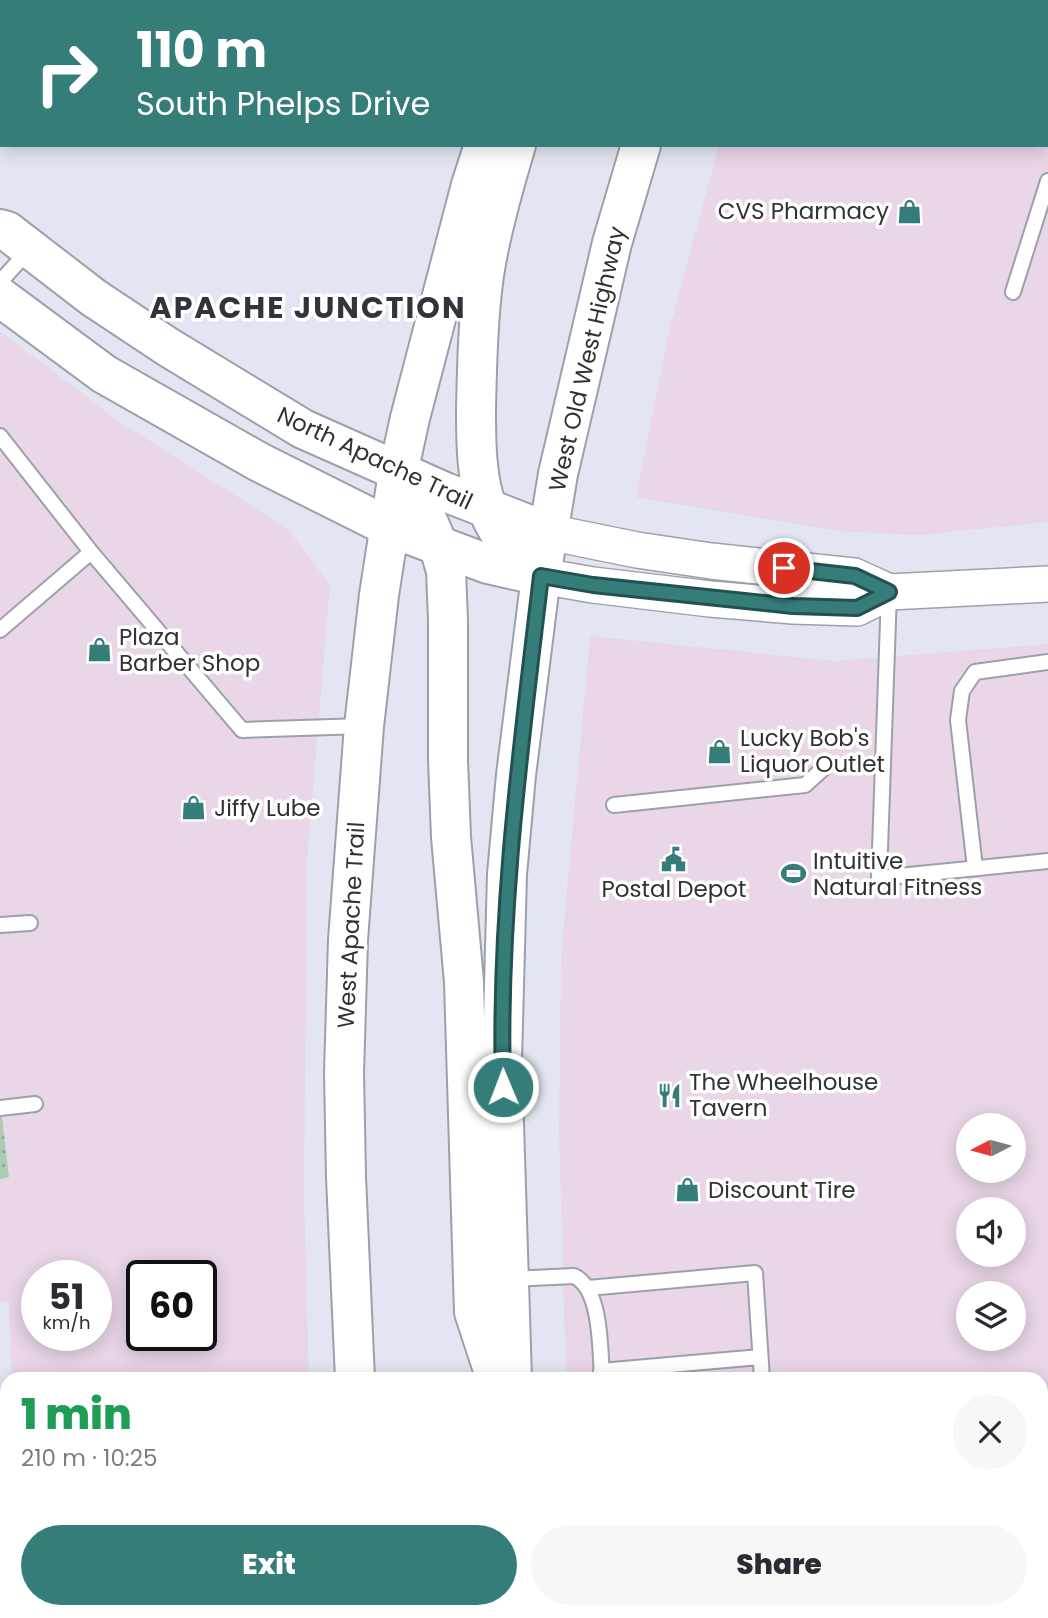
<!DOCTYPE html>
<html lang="en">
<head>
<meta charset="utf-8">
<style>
  body { margin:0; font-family:Poppins,sans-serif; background:#f7f7f7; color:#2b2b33; height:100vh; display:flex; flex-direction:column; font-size:26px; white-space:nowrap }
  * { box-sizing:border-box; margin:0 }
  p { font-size:23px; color:#7c7c81 }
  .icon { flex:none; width:38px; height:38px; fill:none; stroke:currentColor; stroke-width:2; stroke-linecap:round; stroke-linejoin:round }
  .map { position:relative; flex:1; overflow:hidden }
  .sheet { position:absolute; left:0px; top:1372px; width:1048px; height:247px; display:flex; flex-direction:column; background:#fff; border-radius:21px 21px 0 0; box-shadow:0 4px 18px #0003 }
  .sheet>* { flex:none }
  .banner { position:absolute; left:0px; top:0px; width:1048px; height:147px; box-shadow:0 4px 18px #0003; background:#357d79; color:#fff; overflow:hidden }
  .needle { width:46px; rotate:264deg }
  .controls { position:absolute; left:956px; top:1113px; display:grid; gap:14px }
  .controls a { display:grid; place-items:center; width:70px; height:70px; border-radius:50%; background:#fff; box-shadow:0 4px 18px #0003; font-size:35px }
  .speed { position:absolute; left:21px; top:1260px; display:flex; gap:14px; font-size:35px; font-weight:700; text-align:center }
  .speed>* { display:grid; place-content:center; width:91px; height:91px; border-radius:50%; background:#fff; box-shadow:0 4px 18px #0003; line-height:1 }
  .speed small { font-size:18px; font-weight:400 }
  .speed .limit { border:4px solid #111; border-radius:10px; background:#fff; color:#111 }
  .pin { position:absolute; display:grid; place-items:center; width:60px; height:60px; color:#fff; margin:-30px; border:4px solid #fff; border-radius:50%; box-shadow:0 2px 7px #0007 }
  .me { position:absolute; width:77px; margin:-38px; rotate:359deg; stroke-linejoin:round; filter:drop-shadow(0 0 5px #0008) }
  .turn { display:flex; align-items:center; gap:24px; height:147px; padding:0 21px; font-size:32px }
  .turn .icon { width:91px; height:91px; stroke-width:2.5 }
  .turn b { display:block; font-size:49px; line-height:60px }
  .round { display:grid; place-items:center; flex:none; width:74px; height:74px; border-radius:37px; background:#f7f7f7 }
  .summary { display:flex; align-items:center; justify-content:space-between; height:119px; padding:0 21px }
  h1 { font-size:42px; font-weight:800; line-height:52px; color:#1e9e55 }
  .action { display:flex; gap:14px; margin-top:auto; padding:14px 21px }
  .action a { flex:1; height:80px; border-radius:42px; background:#357d79; color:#fff; font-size:28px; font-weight:800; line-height:80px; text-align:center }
  .action a+a { background:#f7f7f7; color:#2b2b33 }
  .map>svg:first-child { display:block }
</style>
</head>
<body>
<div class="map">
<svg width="1048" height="1618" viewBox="0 0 1048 1618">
  <defs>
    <pattern id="green-dots" width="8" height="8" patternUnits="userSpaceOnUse" patternTransform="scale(1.75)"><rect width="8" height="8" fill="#accbb3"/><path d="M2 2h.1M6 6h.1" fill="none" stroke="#8ca592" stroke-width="1.8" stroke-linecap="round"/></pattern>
  </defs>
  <rect width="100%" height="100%" fill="#e3e6f2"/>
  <path fill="#e9d6e7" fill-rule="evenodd" d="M 764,0 L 1048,0 L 1048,522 L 918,535 L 838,531 L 636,497 L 670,326 L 719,145 L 1046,145 L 1046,2 L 763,2 Z
    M 0,331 L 117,420 L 288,529 L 330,585 L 307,861 L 304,1195 L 309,1379 L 12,1379 L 9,1301 L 0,1302 L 0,1179 L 9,1177 L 0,1101 ZM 37,1276 L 96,1276 L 96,1335 L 37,1335 ZM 142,1276 L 201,1276 L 201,1335 L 142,1335 Z
    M 590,636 L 834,661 L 1048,644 L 1048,1618 L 574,1618 L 574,1612 L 1041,1612 L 1041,1379 L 566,1379 L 559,1134 L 561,956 ZM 968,1125 L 1013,1125 L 1013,1171 L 968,1171 ZM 968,1209 L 1013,1209 L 1013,1255 L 968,1255 ZM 968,1293 L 1013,1293 L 1013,1339 L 968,1339 Z
    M 19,1612 L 315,1612 L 315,1618 L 20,1618 Z"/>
  <path fill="url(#green-dots)" d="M 0,1101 L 9,1177 L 0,1179 Z"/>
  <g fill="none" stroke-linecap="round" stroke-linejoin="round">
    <defs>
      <path id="service" d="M 0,282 L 30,249
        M 1013,292 L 1048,181
        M 0,436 L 91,552 L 242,730 L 363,726
        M 889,593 L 879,878 L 1048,861
        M 0,630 L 91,552
        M 614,805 L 805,785 L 826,766
        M 975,868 L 958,720 L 962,691 L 975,672 L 1048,662
        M 0,925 L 30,923
        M 0,1108 L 35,1104
        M 511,1279 L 574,1276 C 602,1289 600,1351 602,1379
        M 588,1288 L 755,1273 L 762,1379
        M 601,1371 L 760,1357
        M 1041,1557 L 1048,1557
        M 315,1612 L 316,1618
        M 846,1612 L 846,1618"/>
      <path id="tertiary" d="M 548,532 L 637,550 L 711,561 L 854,576 L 889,592
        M 541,576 L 593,585 L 710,599 L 793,606 L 857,608 L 889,592 L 1048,584"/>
      <path id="secondary" d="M 0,229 L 7,231 L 94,298 L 168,347 L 303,429 L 445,492 L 548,532
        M 0,297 L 104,374 L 259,462 L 389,527 L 488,564 L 541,576"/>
      <path id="primary" d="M 530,2 L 531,0
        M 558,2 L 559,0
        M 688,2 L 688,0
        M 516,145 C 504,185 490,235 484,275 C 478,319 477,365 476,409 C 476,442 476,479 488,510 C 499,539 518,557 541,576
        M 398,473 L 411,489 L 424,512 L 439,547 L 446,571 L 448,620 L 448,760 L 451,837 L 464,982 L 474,1312 L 496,1379
        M 355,1379 L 346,1177 L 344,1073 L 348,940 L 364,726 L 379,595 L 398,473 L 410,418 L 471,185 L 484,145
        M 512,1379 L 502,1060 L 507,874 L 516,775 L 541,576 L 558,474 L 612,243 L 641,145
        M 363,1612 L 363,1618
        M 519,1612 L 519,1618"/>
    </defs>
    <use href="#service" stroke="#9da0ab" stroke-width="18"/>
    <use href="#tertiary" stroke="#9da0ab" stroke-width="38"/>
    <use href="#secondary" stroke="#9da0ab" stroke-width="42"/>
    <use href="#primary" stroke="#9da0ab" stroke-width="42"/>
    <use href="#service" stroke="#fff" stroke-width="14"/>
    <use href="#tertiary" stroke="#fff" stroke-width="35"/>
    <use href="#secondary" stroke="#fff" stroke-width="38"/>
    <use href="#primary" stroke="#fff" stroke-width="38"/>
  </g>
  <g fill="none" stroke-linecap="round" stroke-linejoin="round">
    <defs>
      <path id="route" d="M 503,1087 C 498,915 521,746 541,576 L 593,585 L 793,606 L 857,608 L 889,592 L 855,576 L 784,568"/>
    </defs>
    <use href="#route" stroke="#22514f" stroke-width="18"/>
    <use href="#route" stroke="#357d79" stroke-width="12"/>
  </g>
  <defs>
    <symbol id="shop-bare" viewBox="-9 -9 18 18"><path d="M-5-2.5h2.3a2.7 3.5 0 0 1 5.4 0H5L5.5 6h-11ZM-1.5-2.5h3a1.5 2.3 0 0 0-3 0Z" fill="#357d79" stroke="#fff" stroke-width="2.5" paint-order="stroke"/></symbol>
    <symbol id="civic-bare" viewBox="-9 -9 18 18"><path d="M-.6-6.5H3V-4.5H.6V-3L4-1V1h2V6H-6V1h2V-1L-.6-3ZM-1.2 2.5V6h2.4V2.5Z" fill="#357d79" stroke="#fff" stroke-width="2.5" paint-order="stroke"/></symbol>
    <symbol id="stadium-bare" viewBox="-9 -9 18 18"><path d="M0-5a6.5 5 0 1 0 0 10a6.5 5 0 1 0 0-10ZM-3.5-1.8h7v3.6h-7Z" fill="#357d79" stroke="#fff" stroke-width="2.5" paint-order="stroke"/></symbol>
    <symbol id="restaurant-bare" viewBox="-9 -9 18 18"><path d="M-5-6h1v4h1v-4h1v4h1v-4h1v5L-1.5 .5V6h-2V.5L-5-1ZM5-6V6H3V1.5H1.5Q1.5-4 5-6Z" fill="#357d79" stroke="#fff" stroke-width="2.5" paint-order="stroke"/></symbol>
  </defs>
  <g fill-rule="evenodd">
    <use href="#shop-bare" x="892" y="194" width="35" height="35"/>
    <use href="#shop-bare" x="82" y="632" width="35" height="35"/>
    <use href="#shop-bare" x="702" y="734" width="35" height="35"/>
    <use href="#shop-bare" x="176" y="790" width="35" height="35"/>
    <use href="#civic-bare" x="656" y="842" width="35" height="35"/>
    <use href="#stadium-bare" x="776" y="856" width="35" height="35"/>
    <use href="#restaurant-bare" x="652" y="1078" width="35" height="35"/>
    <use href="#shop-bare" x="670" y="1172" width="35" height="35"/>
  </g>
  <g text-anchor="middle" stroke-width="7" stroke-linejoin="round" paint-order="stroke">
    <g font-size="23" fill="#303236" stroke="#fff" text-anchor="start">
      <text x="889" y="219" text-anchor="end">CVS Pharmacy</text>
      <text x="119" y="645">Plaza<tspan x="119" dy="26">Barber Shop</tspan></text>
      <text x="740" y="746">Lucky Bob's<tspan x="740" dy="26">Liquor Outlet</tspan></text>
      <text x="214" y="816">Jiffy Lube</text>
      <text x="813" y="869">Intuitive<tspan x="813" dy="26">Natural Fitness</tspan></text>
      <text x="674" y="897" text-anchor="middle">Postal Depot</text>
      <text x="689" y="1090">The Wheelhouse<tspan x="689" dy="26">Tavern</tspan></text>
      <text x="708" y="1198">Discount Tire</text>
    </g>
    <g font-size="23" fill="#303236" stroke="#fff">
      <text transform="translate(587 359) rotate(-77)" y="8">West Old West Highway</text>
      <text transform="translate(375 458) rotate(25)" y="8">North Apache Trail</text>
      <text transform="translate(351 925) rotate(-87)" y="8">West Apache Trail</text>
    </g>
    <g font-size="30" font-weight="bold" letter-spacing="2" fill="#32343d" stroke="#fff">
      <text x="308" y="318">APACHE JUNCTION</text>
    </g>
  </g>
</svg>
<div class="controls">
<a><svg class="needle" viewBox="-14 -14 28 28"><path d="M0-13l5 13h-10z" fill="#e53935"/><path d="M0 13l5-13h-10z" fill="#7c7c81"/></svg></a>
<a><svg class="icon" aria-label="sound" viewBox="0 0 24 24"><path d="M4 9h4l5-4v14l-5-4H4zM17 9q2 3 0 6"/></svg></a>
<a><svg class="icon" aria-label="layers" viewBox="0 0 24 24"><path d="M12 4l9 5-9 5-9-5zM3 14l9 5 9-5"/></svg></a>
</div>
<div class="speed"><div>51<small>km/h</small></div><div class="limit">60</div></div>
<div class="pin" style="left:784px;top:568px;background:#d93025"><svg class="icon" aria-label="arrive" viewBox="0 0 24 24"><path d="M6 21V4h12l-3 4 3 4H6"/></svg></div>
<svg class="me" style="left:503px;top:1087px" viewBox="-20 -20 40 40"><circle r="17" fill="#357d79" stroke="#fff" stroke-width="3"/><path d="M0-11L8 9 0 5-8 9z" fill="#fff"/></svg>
<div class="banner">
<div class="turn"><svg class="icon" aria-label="right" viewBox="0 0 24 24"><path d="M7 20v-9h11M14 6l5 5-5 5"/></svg><div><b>110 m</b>South Phelps Drive</div></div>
</div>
<section class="sheet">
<div class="summary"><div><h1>1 min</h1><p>210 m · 10:25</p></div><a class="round"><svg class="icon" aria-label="close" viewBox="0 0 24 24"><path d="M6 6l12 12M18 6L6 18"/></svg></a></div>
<div class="action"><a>Exit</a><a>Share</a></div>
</section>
</div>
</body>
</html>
